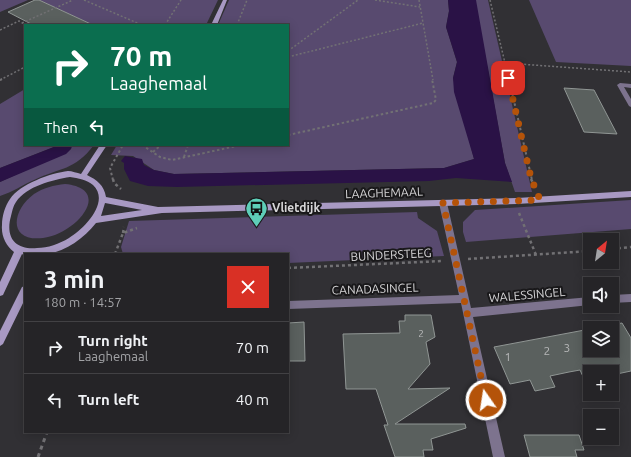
<!DOCTYPE html>
<html lang="en">
<head>
<meta charset="utf-8">
<style>
  body { margin:0; font-family:Ubuntu,sans-serif; background:#313033; color:#f1f3f6; height:100vh; display:flex; flex-direction:column; font-size:15px; white-space:nowrap }
  * { box-sizing:border-box; margin:0 }
  p { font-size:13px; color:#a3a4a7 }
  .icon { flex:none; width:22px; height:22px; fill:none; stroke:currentColor; stroke-width:2; stroke-linecap:round; stroke-linejoin:round }
  .map { position:relative; flex:1; overflow:hidden }
  .details { position:absolute; left:24px; top:253px; width:265px; height:180px; display:flex; flex-direction:column; background:#252427; border-radius:0px; box-shadow:0 2px 10px #0003,0 0 0 1px #424144 }
  .details>* { flex:none }
  .banner { position:absolute; left:24px; top:24px; width:265px; height:122px; border-radius:0px; box-shadow:0 2px 10px #0003,0 0 0 1px #424144; background:#0b6e4f; color:#fff; overflow:hidden }
  .needle { width:26px; rotate:30deg }
  .tools { position:absolute; left:583px; top:233px; display:grid; gap:8px }
  .tools a { display:grid; place-items:center; width:36px; height:36px; border-radius:0px; background:#252427; box-shadow:0 2px 10px #0003,0 0 0 1px #424144; font-size:20px }
  .pin { position:absolute; display:grid; place-items:center; width:34px; height:34px; color:#fff; margin:-17px; border-radius:8px; box-shadow:0 2px 6px #0006 }
  .me { position:absolute; width:44px; margin:-22px; rotate:347deg; stroke-linejoin:round; filter:drop-shadow(0 0 3px #0008) }
  .turn { display:flex; align-items:center; gap:14px; height:84px; padding:0 20px; font-size:18px }
  .turn .icon { width:52px; height:52px; stroke-width:2.5 }
  .turn b { display:block; font-size:28px; line-height:34px }
  .then { display:flex; align-items:center; height:38px; padding:0 20px; background:#0003; gap:8px; font-size:15px }
  .round { display:grid; place-items:center; flex:none; width:42px; height:42px; border-radius:0px; background:#313033 }
  .headline { display:flex; align-items:center; justify-content:space-between; height:68px; padding:0 20px }
  h1 { font-size:24px; font-weight:700; line-height:30px }
  ul { padding:0; list-style:none }
  li { display:flex; align-items:center; gap:12px; height:52px; padding:0 20px; border-top:1px solid #424144 }
  li div { flex:1 }
  li b { display:block; font-size:15px }
  li em { font-style:normal }
  .map>svg:first-child { display:block }
</style>
</head>
<body>
<div class="map">
<svg width="631" height="457" viewBox="0 0 631 457">
  <rect width="100%" height="100%" fill="#313034"/>
  <path fill="#584a6f" d="M 0,0 L 28,0 L 0,12 Z
    M 39,0 L 218,0 L 206,25 L 93,25 Z
    M 229,0 L 448,0 L 449,11 L 446,27 L 457,62 L 453,78 L 474,159 L 444,168 L 174,174 L 154,170 L 133,156 L 111,155 L 117,145 L 288,145 L 288,25 L 218,25 Z
    M 475,0 L 488,0 L 532,192 L 515,192 L 505,163 Z
    M 529,0 L 631,0 L 631,66 L 556,62 Z
    M 25,89 L 25,145 L 59,145 L 0,168 L 0,104 Z
    M 72,145 L 94,145 C 74,171 61,167 34,180 C 22,185 13,192 0,196 L 0,182 L 71,149 Z
    M 65,184 C 115,189 75,235 43,238 C 8,242 11,211 34,194 C 43,188 54,185 65,184 Z
    M 631,200 L 631,229 L 466,242 L 463,232 L 463,222 L 475,210 Z
    M 417,212 L 418,218 L 437,231 L 444,256 L 288,263 L 288,254 L 123,254 L 121,247 L 129,221 Z"/>
  <path fill="#2a1246" d="M 448,0 L 476,0 L 505,163 L 512,182 L 456,178 L 429,181 L 177,187 L 148,186 L 130,181 L 124,169 L 124,163 L 121,161 L 125,156 L 142,159 L 144,165 L 154,170 L 174,174 L 444,168 L 474,159 L 454,92 L 453,78 L 457,62 L 446,27 L 449,11 Z
    M 59,145 L 72,145 L 71,149 L 66,154 L 0,182 L 0,168 Z"/>
  <path fill="#5a605e" stroke="#909694" d="M 35,0 L 39,0 L 93,25 L 33,25 L 8,12 Z
    M 564,88 L 594,90 L 617,134 L 584,132 Z
    M 405,315 L 431,315 L 435,337 L 426,342 L 430,364 L 408,389 L 450,388 L 395,424 L 465,424 L 466,428 L 431,439 L 433,450 L 423,450 L 424,457 L 395,457 L 384,425 L 388,425 L 376,389 L 346,389 L 343,334 L 400,333 L 399,321 L 405,321 Z
    M 304,322 L 305,361 L 288,361 L 288,323 Z
    M 622,323 L 631,338 L 631,371 L 612,375 L 612,372 L 590,372 L 590,380 L 585,381 L 580,370 L 569,372 L 550,376 L 555,387 L 535,391 L 530,380 L 510,384 L 494,347 L 590,329 L 590,350 L 612,350 L 612,328 L 595,328 Z
    M 524,435 L 579,435 L 584,450 L 575,450 L 577,457 L 530,457 Z"/>
  <g fill="none" stroke-linecap="round" stroke-linejoin="round">
    <path stroke="#727174" stroke-width="1.5" stroke-dasharray="2 2" stroke-linecap="butt" d="M 84,0 L 142,25
      M 375,0 L 420,7
      M 419,0 L 433,80
      M 490,0 L 505,63 L 631,72
      M 22,23 L 73,0
      M 165,25 L 181,0
      M 237,25 L 247,0
      M 0,30 L 19,21 L 26,25
      M 288,51 L 358,0
      M 288,57 L 423,23
      M 505,63 L 509,80
      M 0,80 L 25,67"/>
    <path stroke="#727174" stroke-width="2" stroke-dasharray="2.5 2.5" stroke-linecap="butt" d="M 509,79 L 532,180
      M 0,80 L 2,79
      M 288,135 L 433,103 L 436,100 L 432,79
      M 142,145 L 160,157 L 172,160 L 241,145
      M 153,152 L 161,145
      M 184,157 L 188,145
      M 113,180 L 110,168 L 123,145"/>
    <path stroke="#727174" stroke-width="2.5" stroke-dasharray="3 3" stroke-linecap="butt" d="M 113,179 L 114,183 L 121,189
      M 531,179 L 535,187
      M 519,213 L 536,255
      M 123,233 L 124,227
      M 612,249 L 631,247
      M 115,254 L 123,233 L 137,228
      M 468,259 L 590,251
      M 288,268 L 443,261"/>
    <path stroke="#727174" stroke-width="3" stroke-dasharray="4 4" stroke-linecap="butt" d="M 38,457 L 47,432"/>
    <path fill="#7d738e" fill-rule="evenodd" d="M 620,83 L 631,84 L 631,88 L 624,87 L 631,99 L 631,107 L 629,106 L 617,85 Z"/>
    <path fill="#7d738e" fill-rule="evenodd" d="M 443,200 L 447,203 L 471,308 L 590,297 L 590,305 L 473,317 L 505,457 L 493,457 L 461,303 L 288,309 L 288,301 L 459,295 L 439,203 Z
      M 631,294 L 631,302 L 612,303 L 612,295 Z"/>
    <path fill="#a899c3" fill-rule="evenodd" d="M 223,0 L 227,0 L 217,25 L 211,25 Z
      M 100,145 L 107,145 L 87,175 C 97,180 104,185 106,197 L 158,207 L 517,198 L 631,191 L 631,197 L 517,204 L 162,213 L 96,223 C 84,238 67,251 47,254 C 40,255 32,254 25,254 L 25,256 L 22,254 L 3,295 L 0,296 L 0,282 L 14,252 C 6,246 1,236 2,225 C 2,216 5,206 10,199 C 20,184 51,173 68,171 C 72,171 77,173 81,174 ZM 70,177 C 78,178 87,180 93,185 C 111,202 83,230 69,238 C 59,244 48,248 37,248 C 15,250 5,237 11,216 C 12,212 13,206 16,202 C 27,186 52,180 70,177 ZM 105,203 L 142,210 L 101,216 Z
      M 25,286 L 25,299 L 3,344 L 0,346 L 0,331 L 22,287 Z"/>
  </g>
  <g fill="none" stroke-linecap="round" stroke-linejoin="round">
    <path stroke="#b45309" stroke-width="7" stroke-dasharray="0 12.6" d="M 486,400 L 443,203 L 540,200 L 531,178 L 508,78"/>
  </g>
  <defs>
    <symbol id="bus-pin" viewBox="-11 -11 22 30"><path d="M0 17L-7.5 6A9.5 9.5 0 1 1 7.5 6Z" fill="#5eceb8" stroke="#19181a"/><path d="M-5-6H5V4H4V6H2V4H-2V6H-4V4H-5ZM-3.5-4V0h7V-4ZM-3.5 1.2v1.5H-2V1.2ZM2 1.2v1.5H3.5V1.2Z" fill="#111"/></symbol>
  </defs>
  <g fill-rule="evenodd">
    <use href="#bus-pin" x="244" y="196" width="25" height="34"/>
  </g>
  <g text-anchor="middle" stroke-width="4" stroke-linejoin="round" paint-order="stroke">
    <g font-size="10" fill="#b7b8b9">
      <text x="421" y="337">2</text>
    </g>
    <g font-size="12" fill="#d6d5d7" stroke="#19181a">
      <text transform="translate(384 193) rotate(-2)" y="4">LAAGHEMAAL</text>
      <text transform="translate(391 255) rotate(-3)" y="4">BUNDERSTEEG</text>
      <text transform="translate(375 289) rotate(-2)" y="4">CANADASINGEL</text>
      <text transform="translate(527 295) rotate(-5)" y="4">WALESSINGEL</text>
    </g>
    <g font-size="12" font-weight="bold" fill="#d6d5d7" stroke="#19181a" text-anchor="start">
      <text x="272" y="212">Vlietdijk</text>
    </g>
    <g font-size="12" fill="#b7b8b9">
      <text x="567" y="352">3</text>
      <text x="547" y="355">2</text>
      <text x="508" y="361">1</text>
    </g>
  </g>
</svg>
<div class="tools">
<a><svg class="needle" viewBox="-14 -14 28 28"><path d="M0-13l5 13h-10z" fill="#e53935"/><path d="M0 13l5-13h-10z" fill="#a3a4a7"/></svg></a>
<a><svg class="icon" aria-label="sound" viewBox="0 0 24 24"><path d="M4 9h4l5-4v14l-5-4H4zM17 9q2 3 0 6"/></svg></a>
<a><svg class="icon" aria-label="layers" viewBox="0 0 24 24"><path d="M12 4l9 5-9 5-9-5zM3 14l9 5 9-5"/></svg></a>
<a>+</a>
<a>−</a>
</div>
<div class="pin" style="left:508px;top:78px;background:#d93025"><svg class="icon" aria-label="arrive" viewBox="0 0 24 24"><path d="M6 21V4h12l-3 4 3 4H6"/></svg></div>
<svg class="me" style="left:486px;top:400px" viewBox="-20 -20 40 40"><circle r="17" fill="#b45309" stroke="#fff" stroke-width="3"/><path d="M0-11L8 9 0 5-8 9z" fill="#fff"/></svg>
<div class="banner">
<div class="turn"><svg class="icon" aria-label="right" viewBox="0 0 24 24"><path d="M7 20v-9h11M14 6l5 5-5 5"/></svg><div><b>70 m</b>Laaghemaal</div></div>
<div class="then">Then<svg class="icon" aria-label="left" viewBox="0 0 24 24"><path d="M17 20v-9H6M10 6l-5 5 5 5"/></svg></div>
</div>
<section class="details">
<div class="headline"><div><h1>3 min</h1><p>180 m · 14:57</p></div><a class="round" style="background:#d93025;color:#fff"><svg class="icon" aria-label="close" viewBox="0 0 24 24"><path d="M6 6l12 12M18 6L6 18"/></svg></a></div>
<ul>
<li><svg class="icon" aria-label="right" viewBox="0 0 24 24"><path d="M7 20v-9h11M14 6l5 5-5 5"/></svg><div><b>Turn right</b><p>Laaghemaal</p></div><em>70 m</em></li>
<li><svg class="icon" aria-label="left" viewBox="0 0 24 24"><path d="M17 20v-9H6M10 6l-5 5 5 5"/></svg><div><b>Turn left</b></div><em>40 m</em></li>
</ul>
</section>
</div>
</body>
</html>
